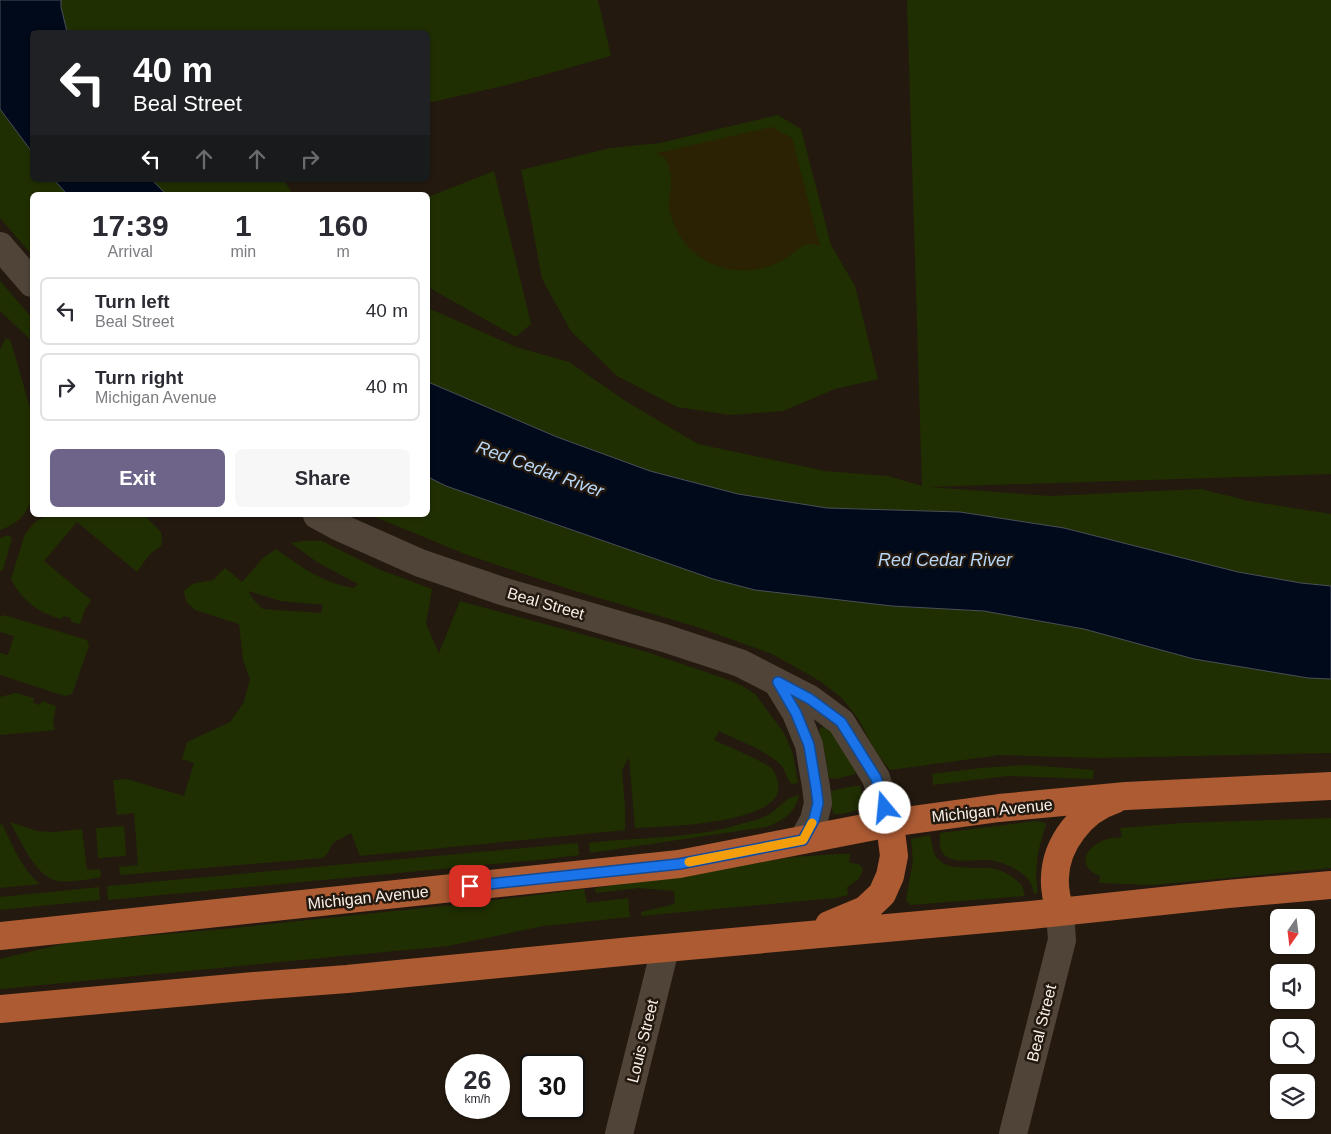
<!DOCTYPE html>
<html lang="en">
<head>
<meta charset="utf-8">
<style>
  body { margin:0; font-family:Arial,sans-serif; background:#f7f7f7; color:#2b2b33; height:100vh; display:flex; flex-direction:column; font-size:19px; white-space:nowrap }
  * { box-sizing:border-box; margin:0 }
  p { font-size:16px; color:#7c7c81 }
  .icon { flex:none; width:28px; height:28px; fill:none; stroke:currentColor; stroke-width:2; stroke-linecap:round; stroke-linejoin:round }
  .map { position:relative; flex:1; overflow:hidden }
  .drawer { position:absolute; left:30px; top:192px; width:400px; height:325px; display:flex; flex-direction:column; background:#fff; border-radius:8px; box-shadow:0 1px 4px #0004 }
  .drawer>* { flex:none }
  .banner { position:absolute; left:30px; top:30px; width:400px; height:152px; border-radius:8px; box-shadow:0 1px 4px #0004; background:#202124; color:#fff; overflow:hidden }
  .needle { width:32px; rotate:194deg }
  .controls { position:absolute; left:1270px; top:909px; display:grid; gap:10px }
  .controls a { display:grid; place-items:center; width:45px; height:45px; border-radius:8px; background:#fff; box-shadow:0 1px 4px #0004; font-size:25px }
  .speed { position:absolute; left:445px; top:1054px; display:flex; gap:10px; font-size:25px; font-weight:700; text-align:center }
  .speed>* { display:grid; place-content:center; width:65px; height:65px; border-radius:50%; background:#fff; box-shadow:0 1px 4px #0004; line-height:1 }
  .speed small { font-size:12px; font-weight:400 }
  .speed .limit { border:2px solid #111; border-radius:8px; background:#fff; color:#111 }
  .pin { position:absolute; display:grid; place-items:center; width:42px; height:42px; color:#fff; margin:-21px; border-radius:10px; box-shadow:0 2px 8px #0006 }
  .me { position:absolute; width:55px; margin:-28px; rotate:343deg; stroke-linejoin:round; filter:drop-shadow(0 0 4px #0008) }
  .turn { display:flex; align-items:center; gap:18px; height:105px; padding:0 20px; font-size:22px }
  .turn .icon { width:65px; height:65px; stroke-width:2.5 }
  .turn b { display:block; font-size:35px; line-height:42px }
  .lanes { display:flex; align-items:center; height:48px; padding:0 20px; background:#0003; justify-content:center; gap:25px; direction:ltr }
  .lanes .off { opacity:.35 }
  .eta { display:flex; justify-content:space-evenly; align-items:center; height:85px; text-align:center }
  .eta b { font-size:30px; font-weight:700; line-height:35px }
  .cta { display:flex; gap:10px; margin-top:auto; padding:10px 20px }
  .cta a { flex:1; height:58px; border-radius:8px; background:#6e648a; color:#fff; font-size:20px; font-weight:700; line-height:58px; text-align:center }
  .cta a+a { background:#f7f7f7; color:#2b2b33 }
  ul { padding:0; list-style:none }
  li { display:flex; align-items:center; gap:15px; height:68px; margin:0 10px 8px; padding:0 10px; border:2px solid #e1e1e2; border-radius:8px }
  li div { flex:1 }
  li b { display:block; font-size:19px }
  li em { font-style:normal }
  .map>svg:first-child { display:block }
</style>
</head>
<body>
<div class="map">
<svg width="1331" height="1134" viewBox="0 0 1331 1134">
  <rect width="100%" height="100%" fill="#23190f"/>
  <path fill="#202f02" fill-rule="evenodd" d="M 61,0 L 598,0 L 611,56 L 507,85 L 428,103 L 428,32 L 67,32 L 61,7 Z
    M 907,0 L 1331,0 L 1331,474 L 929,487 L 1050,496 L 1201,489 L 1249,501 L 1331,514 L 1331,586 L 1301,583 L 1238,572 L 1064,528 L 960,512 L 827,508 L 738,494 L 650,471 L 557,437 L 428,382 L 428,308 L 516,347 L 569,362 L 627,402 L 698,444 L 825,471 L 888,476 L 922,486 Z
    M 0,109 L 32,152 L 32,180 L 54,180 L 68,195 L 32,195 L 32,255 L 0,218 Z
    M 778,115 L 801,129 L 831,245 L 855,286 L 878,379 L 835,389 L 783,411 L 730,415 L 677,407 L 617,376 L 571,331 L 542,279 L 530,213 L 521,170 L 610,148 L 660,143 Z
    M 494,171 L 531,324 L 516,337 L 428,287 L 428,197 Z
    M 152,180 L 284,180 L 293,195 L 167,195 Z
    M 0,281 L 32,318 L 32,341 L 0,311 Z
    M 5,339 L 9,339 L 11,342 L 30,408 L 32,425 L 32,499 C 24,517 19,523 0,530 L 0,350 Z
    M 428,477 L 446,486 L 554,524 L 713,579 L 755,590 L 892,606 L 984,611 L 1084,629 L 1308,678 L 1331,679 L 1331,753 L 1097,758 L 1000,755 L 890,770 L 875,751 L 859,720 L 842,698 L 820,681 L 772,654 L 697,627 L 572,590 L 465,554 L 370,515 L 428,515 Z
    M 47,515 L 144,515 L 161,532 L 162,542 L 161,546 L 150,554 L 137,572 L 77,522 L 44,561 L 91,600 L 85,610 L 80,624 L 71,622 L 71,618 L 63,616 L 62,619 C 40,614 21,600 11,579 L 25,534 L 35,522 Z
    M 9,535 L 12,538 L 3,570 L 0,571 L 0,538 Z
    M 303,541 L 322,541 L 378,569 L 432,589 L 426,624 L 439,653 L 460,601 L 647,652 L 723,678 L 741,685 L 755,694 L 784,733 L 793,754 L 798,783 L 792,784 C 786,778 786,770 780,764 C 765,750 737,740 719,731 L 714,740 C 726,746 764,761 772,769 C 777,775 779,784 778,791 C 772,824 662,827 635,828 L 629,757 L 622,770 L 625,807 L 625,830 L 360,856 L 351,833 L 333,843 L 327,854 L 323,858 L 120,875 L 119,867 L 138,865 L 134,813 L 117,815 L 113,780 L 127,779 L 184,796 L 194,763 L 182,759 L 187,742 L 230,722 L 244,702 L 250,679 L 243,660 L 239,624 L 195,610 L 186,601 L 184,591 L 192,584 L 213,580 L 225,568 L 242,582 L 263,558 L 276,549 C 300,566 324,584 354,588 L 358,584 L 317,562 L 291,543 ZM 248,591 L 281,601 L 323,605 L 321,613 L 263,609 L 253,599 Z
    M 4,615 L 87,640 L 89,646 L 72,694 L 65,696 L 0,675 L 0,653 L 8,655 L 14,636 L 0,632 L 0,617 Z
    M 16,693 L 34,698 L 33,703 L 40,705 L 42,701 L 56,706 L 53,723 L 55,730 L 0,735 L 0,697 Z
    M 827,725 L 849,758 L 856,774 L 835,779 L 829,778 L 824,748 L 819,731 L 820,728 Z
    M 1027,765 L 1094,770 L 1093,779 L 1007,776 L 933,785 L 932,774 L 981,768 Z
    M 854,786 L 861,786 C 862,799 866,810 851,812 C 845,813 840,815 834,814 L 831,808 L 830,791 Z
    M 799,795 C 795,813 783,821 766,827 L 590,853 L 589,843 C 637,837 687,839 734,826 C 746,822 760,820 770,814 C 782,806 784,798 799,795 Z
    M 1331,818 L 1331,868 L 1153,885 L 1099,883 L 1100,876 C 1078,867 1083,850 1102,841 C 1108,838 1115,838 1122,837 L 1120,828 L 1182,823 Z
    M 1035,821 L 1046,823 C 1046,828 1043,832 1042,838 C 1038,849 1037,861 1036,873 C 1036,880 1038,886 1037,893 L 1034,894 C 1033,884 1028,878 1020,872 C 1011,866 1001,862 991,860 C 977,858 951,866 942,852 C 939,847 940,839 940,833 Z
    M 10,822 L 37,831 L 55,832 L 82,829 L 87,870 L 100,869 L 101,877 C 88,879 71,883 58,881 C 36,878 20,839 10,822 Z
    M 2,824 C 13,846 21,868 40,884 L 0,888 L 0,825 Z
    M 124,826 L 126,856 L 98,858 L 96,828 Z
    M 930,835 C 932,843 932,854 939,860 C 951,873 982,864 999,870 C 1008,873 1015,879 1022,885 L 1025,896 L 910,905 L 906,900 L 913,861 L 911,839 Z
    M 578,843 L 579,855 L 548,859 L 108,900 L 107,886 Z
    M 837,854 L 850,854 L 849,862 L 860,865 L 863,870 L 859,879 L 847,887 L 848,895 L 835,898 L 641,916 L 641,912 L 675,904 L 674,891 L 639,888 L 596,893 L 595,888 L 794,857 Z
    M 99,887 L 100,900 L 0,910 L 0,897 Z
    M 584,889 L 587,903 L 628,898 L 630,917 L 543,926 L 448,946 L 0,989 L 0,959 L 70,942 L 224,929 L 471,903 Z"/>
  <path fill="#2a2202" d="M 772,127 L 792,138 L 820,246 C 803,239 796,253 783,260 C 737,285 683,264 670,212 C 667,200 672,189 671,178 C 671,172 668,165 666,159 L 657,153 Z"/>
  <path fill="#000a1a" stroke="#4a4f58" d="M 0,0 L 61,0 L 61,7 L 67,32 L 32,32 L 32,152 L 0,109 Z
    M 54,180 L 152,180 L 167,195 L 68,195 Z
    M 428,382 L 557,437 L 650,471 L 738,494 L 827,508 L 960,512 L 1064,528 L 1238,572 L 1301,583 L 1331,586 L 1331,679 L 1308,678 L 1194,659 L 1084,629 L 984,611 L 892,606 L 755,590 L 713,579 L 446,486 L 428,477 Z"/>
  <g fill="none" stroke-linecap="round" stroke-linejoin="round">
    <path stroke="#504438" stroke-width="28" d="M 0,246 L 32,283
      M 317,515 L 339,527 L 420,563 L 502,591 L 664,638 L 740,663 L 810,699 L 841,722 L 876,778 L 890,823
      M 777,682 L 796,713 L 809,745 L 816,787 L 818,803 L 814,820 L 803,840
      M 619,1134 L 665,949
      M 1013,1134 L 1062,940 L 1060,912"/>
    <path stroke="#ad5b33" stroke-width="28" d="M 1060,912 C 1057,901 1054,889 1055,877 C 1056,844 1082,810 1114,800
      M 829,925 L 865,910 L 882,894 L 890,876 L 894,856 L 890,823
      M 0,936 L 679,864 L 890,823 L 999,808 L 1126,796 L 1331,786
      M 0,1009 L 254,986 L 347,979 L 632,951 L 1031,915 L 1228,894 L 1331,885"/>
  </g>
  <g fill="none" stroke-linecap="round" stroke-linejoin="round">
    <defs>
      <path id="route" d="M 470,886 L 679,864 L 803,840 L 814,820 L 818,803 L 816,787 L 809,745 L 796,713 L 778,682 L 810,699 L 841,722 L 876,778 L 885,808"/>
    </defs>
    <use href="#route" stroke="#114b97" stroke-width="12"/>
    <use href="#route" stroke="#1a73e8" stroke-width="9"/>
    <path stroke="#f59e0b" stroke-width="9" d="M 689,862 L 803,840 L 812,823"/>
  </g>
  <g text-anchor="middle" stroke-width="5" stroke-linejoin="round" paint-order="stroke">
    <g font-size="16" fill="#f7efe8" stroke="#23190f">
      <text transform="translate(546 603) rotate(16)" y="6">Beal Street</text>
      <text transform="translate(992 810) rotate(-6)" y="6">Michigan Avenue</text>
      <text transform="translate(368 897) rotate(-6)" y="6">Michigan Avenue</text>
      <text transform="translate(1041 1023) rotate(-76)" y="6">Beal Street</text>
      <text transform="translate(642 1041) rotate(-76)" y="6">Louis Street</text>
    </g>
    <g font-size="18" font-style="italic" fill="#b9d7f7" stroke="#23190f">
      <text transform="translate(540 469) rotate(20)" y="6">Red Cedar River</text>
      <text x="945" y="566">Red Cedar River</text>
    </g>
  </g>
</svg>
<div class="controls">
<a><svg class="needle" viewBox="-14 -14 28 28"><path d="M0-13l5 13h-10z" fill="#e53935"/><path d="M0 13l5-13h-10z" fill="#7c7c81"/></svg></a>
<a><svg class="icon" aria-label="sound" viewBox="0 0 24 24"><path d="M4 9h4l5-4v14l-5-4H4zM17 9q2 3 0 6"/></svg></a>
<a><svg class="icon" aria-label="search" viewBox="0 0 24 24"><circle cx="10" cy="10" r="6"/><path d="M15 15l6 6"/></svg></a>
<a><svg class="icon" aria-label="layers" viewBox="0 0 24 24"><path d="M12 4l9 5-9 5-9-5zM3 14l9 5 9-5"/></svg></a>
</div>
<div class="speed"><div>26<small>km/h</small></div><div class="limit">30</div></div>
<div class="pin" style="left:470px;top:886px;background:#d93025"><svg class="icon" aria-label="arrive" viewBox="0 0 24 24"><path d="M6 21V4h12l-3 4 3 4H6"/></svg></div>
<svg class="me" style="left:885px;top:808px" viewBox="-20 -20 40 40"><circle r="19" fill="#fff"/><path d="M0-13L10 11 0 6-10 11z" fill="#1a73e8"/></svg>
<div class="banner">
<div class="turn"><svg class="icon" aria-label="left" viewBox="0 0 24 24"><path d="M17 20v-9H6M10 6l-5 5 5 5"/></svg><div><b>40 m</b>Beal Street</div></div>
<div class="lanes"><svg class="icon" aria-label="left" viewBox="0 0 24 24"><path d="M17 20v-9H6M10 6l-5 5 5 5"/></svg><svg class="icon off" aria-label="ahead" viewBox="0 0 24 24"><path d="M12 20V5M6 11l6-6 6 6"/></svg><svg class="icon off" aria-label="ahead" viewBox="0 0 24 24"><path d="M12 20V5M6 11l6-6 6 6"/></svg><svg class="icon off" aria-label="right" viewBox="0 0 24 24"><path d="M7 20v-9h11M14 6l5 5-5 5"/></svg></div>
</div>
<section class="drawer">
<div class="eta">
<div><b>17:39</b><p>Arrival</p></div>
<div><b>1</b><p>min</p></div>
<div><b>160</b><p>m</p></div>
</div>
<ul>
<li><svg class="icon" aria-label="left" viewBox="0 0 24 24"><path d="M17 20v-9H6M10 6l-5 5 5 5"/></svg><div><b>Turn left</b><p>Beal Street</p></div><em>40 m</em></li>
<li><svg class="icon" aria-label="right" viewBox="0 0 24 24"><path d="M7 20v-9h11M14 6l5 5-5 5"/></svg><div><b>Turn right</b><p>Michigan Avenue</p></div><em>40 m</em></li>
</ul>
<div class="cta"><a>Exit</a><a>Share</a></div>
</section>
</div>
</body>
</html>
